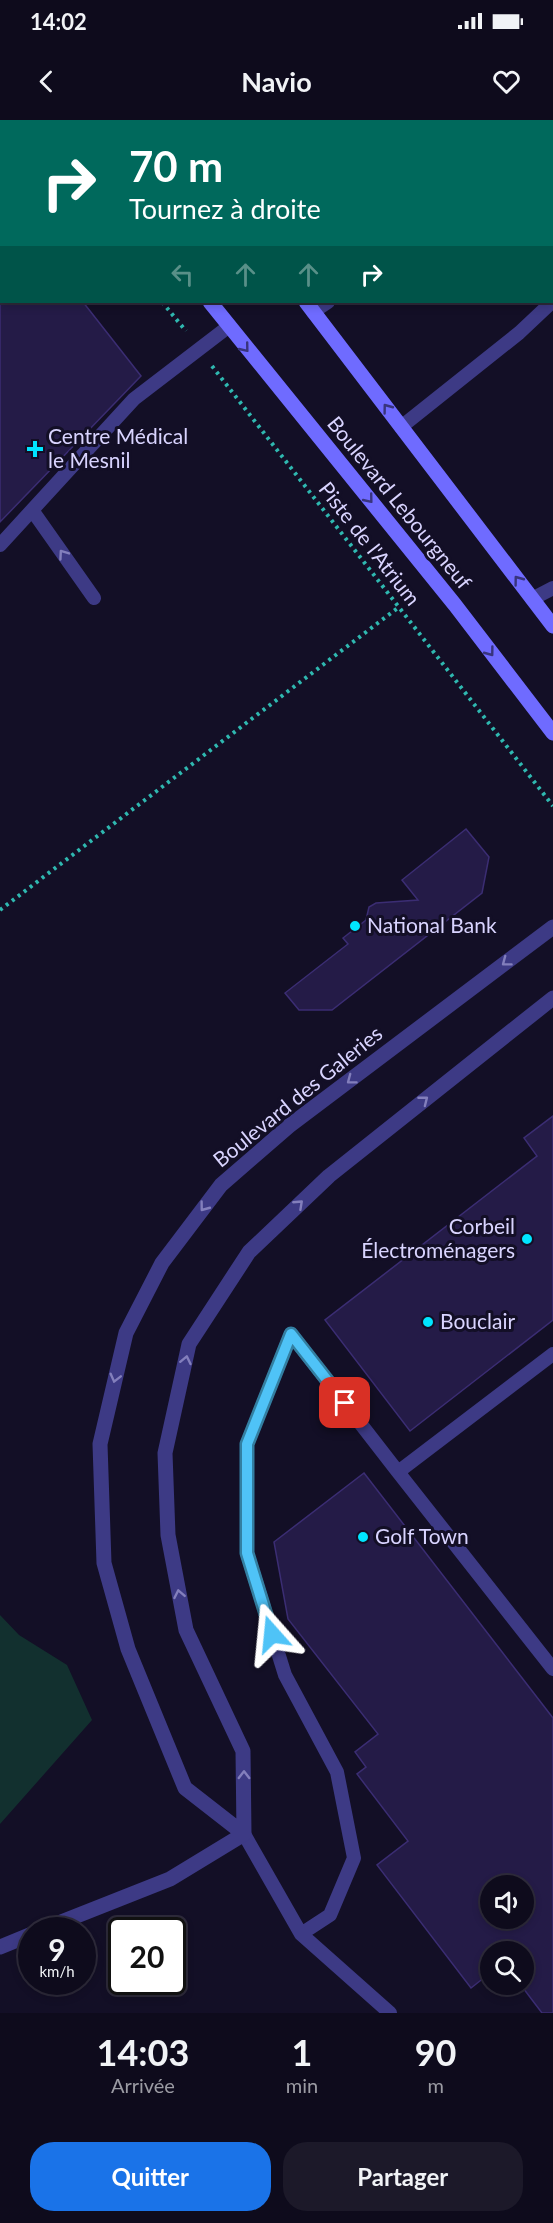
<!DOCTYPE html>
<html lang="fr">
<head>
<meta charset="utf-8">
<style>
  body { margin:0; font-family:Lato,sans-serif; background:#1c1929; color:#f1f3f6; height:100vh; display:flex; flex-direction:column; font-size:22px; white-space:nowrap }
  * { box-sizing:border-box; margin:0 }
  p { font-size:20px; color:#9b9ba3 }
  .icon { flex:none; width:33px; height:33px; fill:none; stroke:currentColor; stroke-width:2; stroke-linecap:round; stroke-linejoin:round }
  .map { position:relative; height:1893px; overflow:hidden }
  .drawer { display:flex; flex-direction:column; background:#0e0b1c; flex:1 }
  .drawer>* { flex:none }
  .top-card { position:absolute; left:0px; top:0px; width:554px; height:183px; box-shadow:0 3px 9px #0003,0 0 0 2px #2e2b3b; background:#00695c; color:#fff; overflow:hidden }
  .buttons { position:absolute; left:480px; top:1755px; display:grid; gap:12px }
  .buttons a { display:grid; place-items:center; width:54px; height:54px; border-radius:50%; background:#0e0b1c; box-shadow:0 3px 9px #0003,0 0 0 2px #2e2b3b; font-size:30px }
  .speed { position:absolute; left:18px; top:1797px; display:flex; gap:12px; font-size:30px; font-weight:700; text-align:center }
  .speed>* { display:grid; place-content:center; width:78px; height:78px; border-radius:50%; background:#0e0b1c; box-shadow:0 3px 9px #0003,0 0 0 2px #2e2b3b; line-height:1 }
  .speed small { font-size:15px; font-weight:400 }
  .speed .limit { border:3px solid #111; border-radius:9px; background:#fff; color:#111 }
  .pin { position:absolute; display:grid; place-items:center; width:51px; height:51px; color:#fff; margin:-26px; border-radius:12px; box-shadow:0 3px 9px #0006 }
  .me { position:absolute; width:66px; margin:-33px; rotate:342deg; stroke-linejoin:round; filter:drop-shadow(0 0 4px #0008) }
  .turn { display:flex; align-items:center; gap:21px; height:126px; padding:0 30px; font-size:27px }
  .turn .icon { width:78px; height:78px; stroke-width:2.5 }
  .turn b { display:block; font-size:42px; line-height:51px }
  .lanes { display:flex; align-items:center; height:57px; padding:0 30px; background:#0003; justify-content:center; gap:30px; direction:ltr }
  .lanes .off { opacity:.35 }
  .eta { display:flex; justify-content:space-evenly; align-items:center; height:102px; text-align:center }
  .eta b { font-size:36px; font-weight:700; line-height:42px }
  .action { display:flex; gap:12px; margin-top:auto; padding:12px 30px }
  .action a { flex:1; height:69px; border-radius:24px; background:#1a73e8; color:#fff; font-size:24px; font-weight:700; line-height:69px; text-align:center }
  .action a+a { background:#1c1929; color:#f1f3f6 }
  .status { display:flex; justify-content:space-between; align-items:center; height:42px; padding:0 30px; background:#0e0b1c; direction:ltr }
  .status svg { height:16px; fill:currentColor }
  header { display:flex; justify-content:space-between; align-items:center; height:78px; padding:0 30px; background:#0e0b1c; font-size:27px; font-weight:700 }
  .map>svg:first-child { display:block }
</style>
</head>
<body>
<div class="status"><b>14:02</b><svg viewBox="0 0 49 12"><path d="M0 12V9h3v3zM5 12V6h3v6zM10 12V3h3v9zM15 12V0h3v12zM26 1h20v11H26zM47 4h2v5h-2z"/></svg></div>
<header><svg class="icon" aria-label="back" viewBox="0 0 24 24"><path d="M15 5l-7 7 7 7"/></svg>Navio<svg class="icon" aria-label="heart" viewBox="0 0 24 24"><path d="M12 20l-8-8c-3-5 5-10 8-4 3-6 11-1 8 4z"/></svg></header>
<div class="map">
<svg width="553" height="1893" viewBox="0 0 553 1893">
  <rect width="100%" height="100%" fill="#130f26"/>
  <path fill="#12302f" d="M 0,1495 L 19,1515 L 67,1545 L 92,1600 L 0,1704 Z"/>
  <path fill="#241b47" stroke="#3b2d73" stroke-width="1.5" fill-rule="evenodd" d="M 0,182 L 83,182 L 141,256 L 0,402 Z
    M 466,709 L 489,737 L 482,773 L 332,890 L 299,890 L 285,873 L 348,824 L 343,818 L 366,800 L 369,787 L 376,783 L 418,780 L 402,760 Z
    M 553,996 L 553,1200 L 410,1311 L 325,1200 L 537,1036 L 524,1018 Z
    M 364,1353 L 553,1598 L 553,1893 L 542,1893 L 520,1864 L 524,1864 L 524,1832 L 490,1832 L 490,1853 L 471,1868 L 377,1745 L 408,1721 L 357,1654 L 366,1647 L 355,1632 L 378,1614 L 288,1499 L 274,1422 ZM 490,1766 L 524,1766 L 524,1798 L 490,1798 Z"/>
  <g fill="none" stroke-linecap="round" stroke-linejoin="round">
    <path stroke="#2fb8b0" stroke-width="4" stroke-dasharray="3 4.5" stroke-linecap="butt" d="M 31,0 L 32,2
      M 162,182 L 186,211
      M 212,246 L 553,686
      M 0,790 L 399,487"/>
    <path stroke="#3d3a85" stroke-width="14" d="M 313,192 L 328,182
      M 401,307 L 519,213 L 553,181
      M 32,390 L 94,478
      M 0,425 L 134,279 L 228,207
      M 532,479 L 553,468
      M 553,1234 L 398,1352 L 553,1549
      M 244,1714 L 301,1814 L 390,1893
      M 301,1814 L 330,1795 L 354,1738 L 337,1652 L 285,1555 L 247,1433 L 247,1324 L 291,1214 L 398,1352"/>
    <path stroke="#3d3a85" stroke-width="15" d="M 244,1714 L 185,1668 L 128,1529 L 104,1443 L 100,1324 L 126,1213 L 162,1143 L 221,1065 L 289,1006 L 553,807
      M 244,1714 L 243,1631 L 186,1510 L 168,1415 L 165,1333 L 189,1224 L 249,1132 L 329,1056 L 553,878
      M 41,1810 L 170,1759 L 244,1714
      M 0,1827 L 32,1814"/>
    <path stroke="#6f6bff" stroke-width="15" d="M 89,0 L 90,2
      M 183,0 L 184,2
      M 210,182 L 455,485 L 553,613
      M 306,182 L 553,506"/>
  </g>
  <defs><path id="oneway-chevron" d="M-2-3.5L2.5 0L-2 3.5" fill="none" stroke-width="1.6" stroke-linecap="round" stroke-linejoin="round" transform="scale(1.5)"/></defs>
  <g stroke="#38347d">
    <use href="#oneway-chevron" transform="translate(245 228) rotate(51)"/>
    <use href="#oneway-chevron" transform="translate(387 288) rotate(-127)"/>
    <use href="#oneway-chevron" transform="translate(369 379) rotate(51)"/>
    <use href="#oneway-chevron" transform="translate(518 460) rotate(-127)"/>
    <use href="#oneway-chevron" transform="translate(490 532) rotate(53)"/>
  </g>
  <g stroke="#837fbc">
    <use href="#oneway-chevron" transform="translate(63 434) rotate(-125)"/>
    <use href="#oneway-chevron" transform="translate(506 842) rotate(143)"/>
    <use href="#oneway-chevron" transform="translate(351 960) rotate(143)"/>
    <use href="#oneway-chevron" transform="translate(424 980) rotate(-38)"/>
    <use href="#oneway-chevron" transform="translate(299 1084) rotate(-43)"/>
    <use href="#oneway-chevron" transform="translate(204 1087) rotate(127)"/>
    <use href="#oneway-chevron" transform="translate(186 1240) rotate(-78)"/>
    <use href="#oneway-chevron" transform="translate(115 1258) rotate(104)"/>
    <use href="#oneway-chevron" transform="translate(179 1474) rotate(-101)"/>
    <use href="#oneway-chevron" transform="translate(244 1655) rotate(-90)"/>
  </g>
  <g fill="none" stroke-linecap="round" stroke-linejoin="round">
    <defs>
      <path id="route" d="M 272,1514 L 247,1433 L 247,1324 L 291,1214 L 345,1283"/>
    </defs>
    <use href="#route" stroke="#337fa1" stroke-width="15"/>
    <use href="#route" stroke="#4fc3f7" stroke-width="10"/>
  </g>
  <g fill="#00e5ff" stroke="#130f26" stroke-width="2">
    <path d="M32 320h6v6h6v6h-6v6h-6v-6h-6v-6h6z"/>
    <circle cx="355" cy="806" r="6"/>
    <circle cx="527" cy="1119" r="6"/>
    <circle cx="428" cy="1202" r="6"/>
    <circle cx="363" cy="1417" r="6"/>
  </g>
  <g text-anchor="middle" stroke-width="6" stroke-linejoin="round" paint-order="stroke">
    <g font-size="21" fill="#d9d4ff" stroke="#130f26" text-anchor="start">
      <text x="48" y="324">Centre Médical<tspan x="48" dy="24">le Mesnil</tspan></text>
      <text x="367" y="813">National Bank</text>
      <text x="515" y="1114" text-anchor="end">Corbeil<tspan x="515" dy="24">Électroménagers</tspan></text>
      <text x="440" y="1209">Bouclair</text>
      <text x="375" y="1424">Golf Town</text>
    </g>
    <g font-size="21" fill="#d9d4ff" stroke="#130f26">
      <text transform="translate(399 383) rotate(51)" y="7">Boulevard Lebourgneuf</text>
      <text transform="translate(369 424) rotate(52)" y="7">Piste de l'Atrium</text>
      <text transform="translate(298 977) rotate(-39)" y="7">Boulevard des Galeries</text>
    </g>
  </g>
</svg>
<div class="buttons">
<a><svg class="icon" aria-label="sound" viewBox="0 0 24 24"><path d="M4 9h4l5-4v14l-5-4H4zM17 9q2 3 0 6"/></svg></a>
<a><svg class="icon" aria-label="search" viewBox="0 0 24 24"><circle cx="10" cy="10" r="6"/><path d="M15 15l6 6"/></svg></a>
</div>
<div class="speed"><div>9<small>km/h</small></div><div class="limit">20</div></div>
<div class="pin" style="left:345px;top:1283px;background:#d93025"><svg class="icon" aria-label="arrive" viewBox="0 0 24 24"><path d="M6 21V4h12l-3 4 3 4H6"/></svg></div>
<svg class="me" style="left:272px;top:1514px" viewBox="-20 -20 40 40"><path d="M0-17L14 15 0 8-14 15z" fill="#4fc3f7" stroke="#fff" stroke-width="4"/></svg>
<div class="top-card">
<div class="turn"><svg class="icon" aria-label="right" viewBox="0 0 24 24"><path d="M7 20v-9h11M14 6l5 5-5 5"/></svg><div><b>70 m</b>Tournez à droite</div></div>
<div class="lanes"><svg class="icon off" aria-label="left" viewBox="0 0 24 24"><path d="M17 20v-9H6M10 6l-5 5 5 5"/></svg><svg class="icon off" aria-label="ahead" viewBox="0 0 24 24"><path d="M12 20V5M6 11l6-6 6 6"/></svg><svg class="icon off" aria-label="ahead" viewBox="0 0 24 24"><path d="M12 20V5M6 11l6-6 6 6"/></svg><svg class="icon" aria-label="right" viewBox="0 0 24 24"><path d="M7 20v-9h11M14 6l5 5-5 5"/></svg></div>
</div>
</div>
<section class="drawer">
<div class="eta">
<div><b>14:03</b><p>Arrivée</p></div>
<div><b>1</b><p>min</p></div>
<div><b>90</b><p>m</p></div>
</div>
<div class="action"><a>Quitter</a><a>Partager</a></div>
</section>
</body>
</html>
